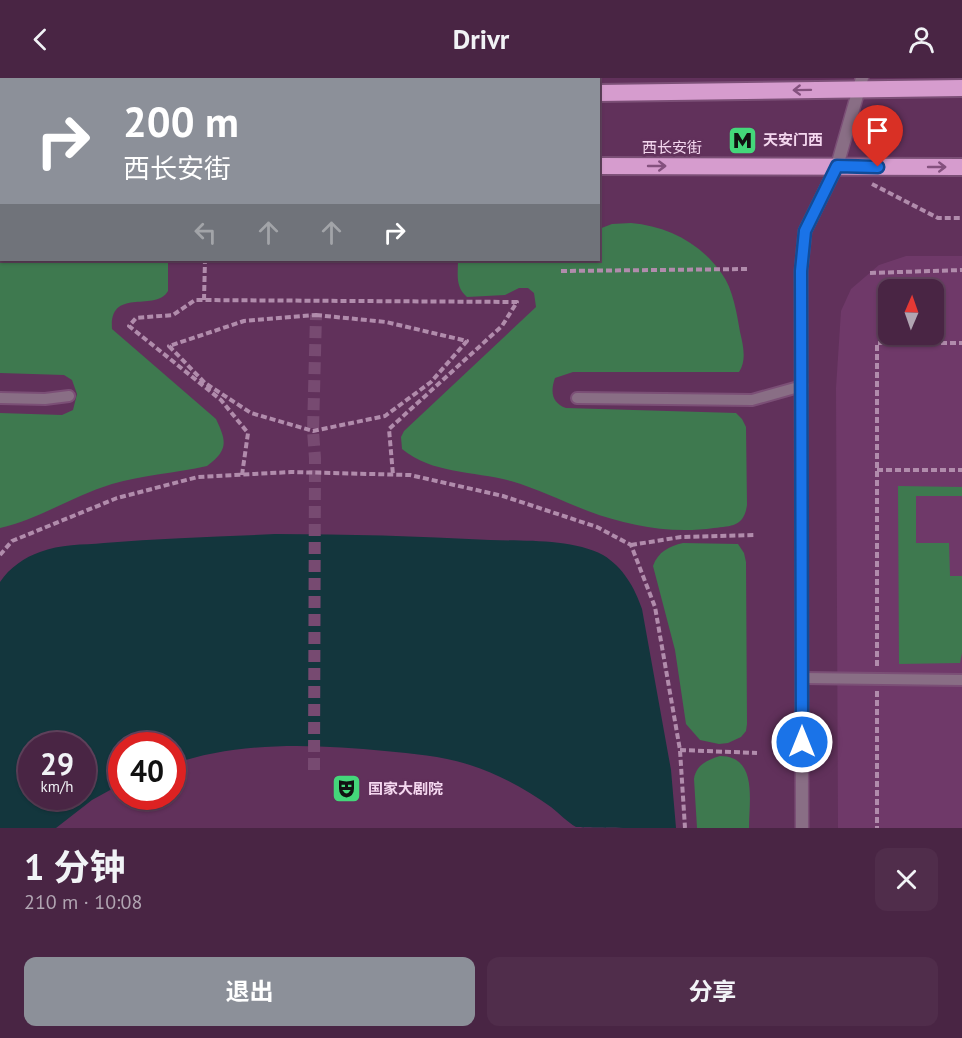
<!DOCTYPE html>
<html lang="zh">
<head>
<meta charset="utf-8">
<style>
  body { margin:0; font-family:"PT Sans","Noto Sans SC",sans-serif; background:#502d4b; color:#f1f3f6; height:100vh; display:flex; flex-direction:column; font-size:22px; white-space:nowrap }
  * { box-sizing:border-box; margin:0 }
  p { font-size:20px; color:#b1a5b2 }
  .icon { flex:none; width:33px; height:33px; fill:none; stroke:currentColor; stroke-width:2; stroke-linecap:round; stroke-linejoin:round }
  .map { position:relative; height:750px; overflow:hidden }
  .sheet { display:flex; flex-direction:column; background:#492544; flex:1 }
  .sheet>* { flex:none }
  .top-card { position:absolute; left:0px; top:0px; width:600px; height:183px; box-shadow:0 2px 4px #0004,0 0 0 2px #61425d; background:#8c9099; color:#fff; overflow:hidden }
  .needle { width:39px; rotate:2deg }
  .controls { position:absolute; left:878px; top:201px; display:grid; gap:12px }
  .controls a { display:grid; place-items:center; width:66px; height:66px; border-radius:12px; background:#492544; box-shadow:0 2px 4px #0004,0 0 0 2px #61425d; font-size:30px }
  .speed { position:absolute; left:18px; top:654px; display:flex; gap:12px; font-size:30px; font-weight:700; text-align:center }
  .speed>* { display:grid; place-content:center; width:78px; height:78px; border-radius:50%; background:#492544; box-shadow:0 2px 4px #0004,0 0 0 2px #61425d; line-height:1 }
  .speed small { font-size:15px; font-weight:400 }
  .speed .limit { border:9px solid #d22; background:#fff; color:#111 }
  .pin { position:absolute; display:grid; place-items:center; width:51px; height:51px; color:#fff; margin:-62px -26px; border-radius:50% 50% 50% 0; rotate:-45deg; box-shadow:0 0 6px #0007 }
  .pin .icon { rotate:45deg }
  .me { position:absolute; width:66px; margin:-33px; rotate:0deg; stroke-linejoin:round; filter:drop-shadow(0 0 4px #0008) }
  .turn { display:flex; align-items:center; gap:21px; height:126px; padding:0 24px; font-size:27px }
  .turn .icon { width:78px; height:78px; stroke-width:2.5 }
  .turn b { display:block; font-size:42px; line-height:51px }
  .lanes { display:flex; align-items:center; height:57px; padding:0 24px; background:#0003; justify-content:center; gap:30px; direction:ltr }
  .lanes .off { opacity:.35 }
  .round { display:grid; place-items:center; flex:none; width:63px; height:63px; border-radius:12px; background:#502d4b }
  .overview { display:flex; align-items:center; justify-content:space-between; height:102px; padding:0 24px }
  h1 { font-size:36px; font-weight:700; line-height:45px }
  .button { display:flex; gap:12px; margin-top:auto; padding:12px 24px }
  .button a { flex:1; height:69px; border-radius:12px; background:#8c9099; color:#fff; font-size:24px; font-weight:700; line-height:69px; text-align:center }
  .button a+a { background:#502d4b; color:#f1f3f6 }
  header { display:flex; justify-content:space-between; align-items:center; height:78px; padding:0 24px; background:#492544; font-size:27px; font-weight:700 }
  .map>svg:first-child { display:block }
</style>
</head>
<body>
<header><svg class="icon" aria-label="back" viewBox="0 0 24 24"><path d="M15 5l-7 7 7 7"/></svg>Drivr<svg class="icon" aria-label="person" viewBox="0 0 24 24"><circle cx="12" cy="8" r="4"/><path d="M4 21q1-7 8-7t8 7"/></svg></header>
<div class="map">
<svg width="962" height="750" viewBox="0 0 962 750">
  <rect width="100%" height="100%" fill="#61315b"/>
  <path fill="#6f3969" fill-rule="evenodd" d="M 906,178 L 962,178 L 962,750 L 838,750 L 836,310 L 841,233 L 851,211 L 879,187 ZM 888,212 L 933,212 L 933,256 L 888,256 Z"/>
  <path fill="#3e794f" d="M 631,145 C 667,148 701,165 722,196 C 733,211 737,236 740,254 C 743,267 747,282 739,294 L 573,294 L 555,300 C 550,314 552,325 566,330 L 736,335 L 742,341 L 746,349 L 747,427 C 744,448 733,448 714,450 C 671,456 628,448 588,433 C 562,423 538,411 511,403 C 474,393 432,396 402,371 L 401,359 L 404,353 L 536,229 L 534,215 L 528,210 L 519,210 L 505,217 L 467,219 C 455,209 458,196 458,182 L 598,182 L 599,151 L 612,146 Z
    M 6,182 L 168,182 L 168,213 C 156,235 109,208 112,251 L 216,341 C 227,364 228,372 207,388 C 176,395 142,397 112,406 C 73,418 39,441 0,450 L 0,335 L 62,337 L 73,332 L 77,316 L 72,302 L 64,297 L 0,295 L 0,185 Z
    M 898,408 L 962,409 L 962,418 L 916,418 L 916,465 L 949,465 L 950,498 L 962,498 L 962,575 L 960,585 L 899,586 Z
    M 683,465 L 738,466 L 744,475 L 746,484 L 747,646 L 746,653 L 741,659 L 728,665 L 719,666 L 700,662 L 686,646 L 675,572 L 653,488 C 658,474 669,468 683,465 Z
    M 720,678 C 758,678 749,723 749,750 L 697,750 L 694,701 C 696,687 707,682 720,678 Z"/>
  <path fill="#13363d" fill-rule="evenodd" d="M 275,456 C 347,456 418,458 490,462 C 524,463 573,461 603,477 C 623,489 635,510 642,531 L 671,692 L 676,750 C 661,750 584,750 576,749 C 567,744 559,735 551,729 C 527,712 499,696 470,687 C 443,678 414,676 385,673 C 315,666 240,663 173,686 L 172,668 L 122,668 L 121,706 L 92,722 L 56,750 L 0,750 L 0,504 C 9,490 25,479 40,474 C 60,466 83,467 104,465 C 161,460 218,459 275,456 ZM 32,668 L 82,668 L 82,718 L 32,718 Z"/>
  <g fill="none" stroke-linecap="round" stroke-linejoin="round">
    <path stroke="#774a71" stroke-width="12" stroke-dasharray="12 6" stroke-linecap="butt" d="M 314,692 L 315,380 L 313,353 L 316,237"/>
    <defs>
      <path id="service" d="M 0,320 L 45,321 L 69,318
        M 577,320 L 752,322 L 802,308
        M 802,600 L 962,602"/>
      <path id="tertiary" d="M 802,750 L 801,193 L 805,153 L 837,88 L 862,0"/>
      <path id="trunk" d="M 598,15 L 962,10
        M 0,27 L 2,27
        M 0,86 L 2,86
        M 598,88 L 962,89"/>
    </defs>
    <use href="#service" stroke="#7b4f76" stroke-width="14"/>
    <use href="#tertiary" stroke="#7b4f76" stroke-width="15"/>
    <use href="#trunk" stroke="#7b4f76" stroke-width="20"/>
    <path stroke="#b18cac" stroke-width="4" stroke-dasharray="6 3" stroke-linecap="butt" d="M 872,106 L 938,140 L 962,140
      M 561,193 L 748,191
      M 870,195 L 962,192
      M 204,222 L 205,182
      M 316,237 L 386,244 L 467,263 L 431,304 L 385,338 L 313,353 L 251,335 L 205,305 L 169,268 L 244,243 Z
      M 877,392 L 962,392
      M 242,397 L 248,355 L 221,322 L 129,248 L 136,240 L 173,237 L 195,222 L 517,224 L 502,248 L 389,351 L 393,397
      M 631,467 L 681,459 L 756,457
      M 0,477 L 12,463 L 117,420 L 198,399 L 291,394 L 410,397 L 503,418 L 597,449 L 631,467 L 655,529 L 680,672 L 685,750
      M 877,588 L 877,265 L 962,265
      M 877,613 L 877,750
      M 680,672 L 757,675"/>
    <use href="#service" stroke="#896e85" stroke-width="10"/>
    <use href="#tertiary" stroke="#896e85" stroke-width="12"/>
    <use href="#trunk" stroke="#d69cce" stroke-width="16"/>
  </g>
  <defs><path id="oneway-shaft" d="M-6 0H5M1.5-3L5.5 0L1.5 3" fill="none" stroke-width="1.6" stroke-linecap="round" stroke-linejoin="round" transform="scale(1.5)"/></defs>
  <g stroke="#84517e">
    <use href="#oneway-shaft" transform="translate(802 12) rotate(179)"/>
    <use href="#oneway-shaft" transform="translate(657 88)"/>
    <use href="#oneway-shaft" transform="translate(937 89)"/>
  </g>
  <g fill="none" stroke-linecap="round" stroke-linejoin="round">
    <defs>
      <path id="route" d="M 802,664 L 801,193 L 805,153 L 837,88 L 878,89"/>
    </defs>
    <use href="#route" stroke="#114b97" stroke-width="15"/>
    <use href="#route" stroke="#1a73e8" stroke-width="10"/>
  </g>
  <defs>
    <symbol id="metro-square" viewBox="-11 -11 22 22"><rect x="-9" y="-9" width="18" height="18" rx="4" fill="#44d77a" stroke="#61315b"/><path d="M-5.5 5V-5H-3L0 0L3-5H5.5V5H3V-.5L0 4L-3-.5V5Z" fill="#111"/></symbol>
    <symbol id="theatre-square" viewBox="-11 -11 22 22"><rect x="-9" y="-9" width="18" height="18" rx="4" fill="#44d77a" stroke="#61315b"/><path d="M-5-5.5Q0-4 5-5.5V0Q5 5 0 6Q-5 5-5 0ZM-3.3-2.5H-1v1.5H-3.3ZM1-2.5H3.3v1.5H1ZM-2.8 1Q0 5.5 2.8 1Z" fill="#111"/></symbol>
  </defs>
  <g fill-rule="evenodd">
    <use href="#metro-square" x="726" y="46" width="33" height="33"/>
    <use href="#theatre-square" x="330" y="694" width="33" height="33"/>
  </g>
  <g text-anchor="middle" stroke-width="5" stroke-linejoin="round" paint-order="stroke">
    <g font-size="15" font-weight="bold" fill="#f4d7ef" stroke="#61315b" text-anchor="start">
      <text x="763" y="67">天安门西</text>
      <text x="368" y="716">国家大剧院</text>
    </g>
    <g font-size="15" fill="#f4d7ef" stroke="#61315b">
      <text x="672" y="75">西长安街</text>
    </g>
  </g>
</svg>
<div class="controls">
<a><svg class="needle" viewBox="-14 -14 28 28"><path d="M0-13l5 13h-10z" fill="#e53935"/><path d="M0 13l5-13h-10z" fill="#b1a5b2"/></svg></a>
</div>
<div class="speed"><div>29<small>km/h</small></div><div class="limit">40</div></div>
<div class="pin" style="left:878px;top:89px;background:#d93025"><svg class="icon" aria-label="arrive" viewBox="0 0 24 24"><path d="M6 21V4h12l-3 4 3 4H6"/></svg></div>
<svg class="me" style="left:802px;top:664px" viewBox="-20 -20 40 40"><circle r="17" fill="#1a73e8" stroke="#fff" stroke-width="3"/><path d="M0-11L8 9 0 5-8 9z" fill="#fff"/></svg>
<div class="top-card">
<div class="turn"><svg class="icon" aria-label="right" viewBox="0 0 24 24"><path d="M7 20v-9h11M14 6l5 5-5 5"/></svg><div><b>200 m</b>西长安街</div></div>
<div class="lanes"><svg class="icon off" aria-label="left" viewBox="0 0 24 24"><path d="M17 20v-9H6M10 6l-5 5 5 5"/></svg><svg class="icon off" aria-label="ahead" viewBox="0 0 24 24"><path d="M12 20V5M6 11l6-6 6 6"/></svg><svg class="icon off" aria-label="ahead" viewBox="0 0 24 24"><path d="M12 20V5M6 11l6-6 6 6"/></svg><svg class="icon" aria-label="right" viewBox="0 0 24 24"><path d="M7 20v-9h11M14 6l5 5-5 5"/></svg></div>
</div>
</div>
<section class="sheet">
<div class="overview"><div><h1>1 分钟</h1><p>210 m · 10:08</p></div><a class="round"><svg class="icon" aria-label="close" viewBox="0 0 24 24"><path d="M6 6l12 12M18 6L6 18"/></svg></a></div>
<div class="button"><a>退出</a><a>分享</a></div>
</section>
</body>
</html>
